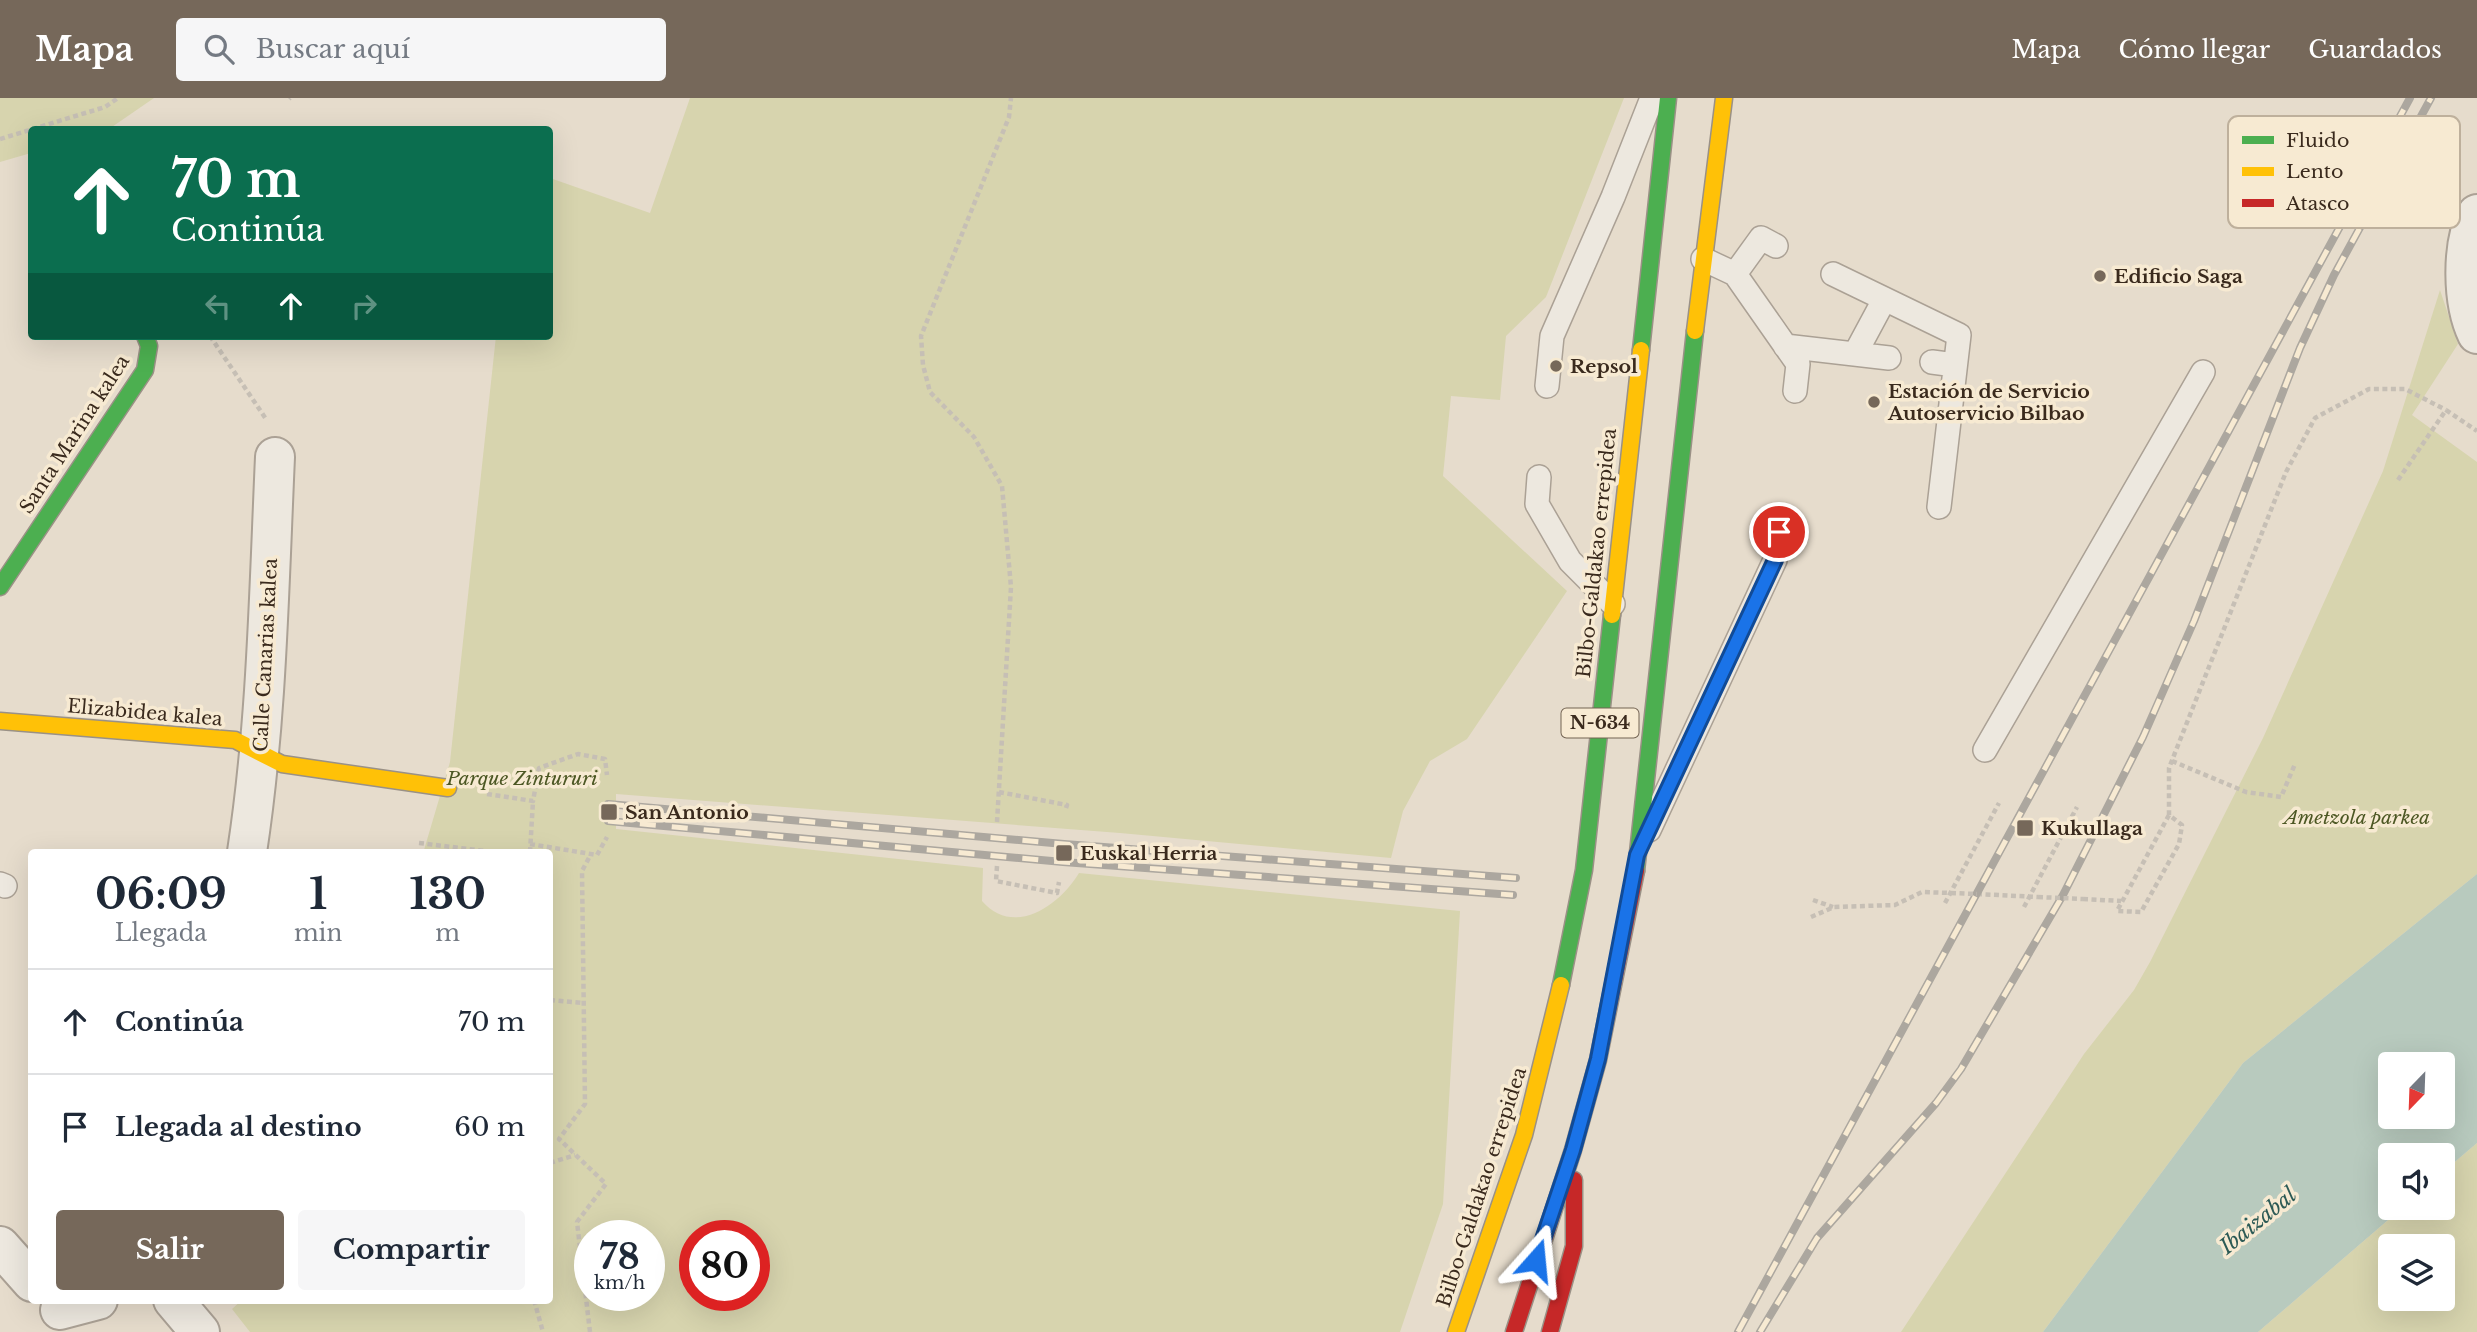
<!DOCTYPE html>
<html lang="es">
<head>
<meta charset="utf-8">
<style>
  body { margin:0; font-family:"Libre Baskerville",serif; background:#f6f6f7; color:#1f2937; height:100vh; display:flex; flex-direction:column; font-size:26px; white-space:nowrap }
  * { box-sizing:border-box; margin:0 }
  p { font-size:23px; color:#747a83 }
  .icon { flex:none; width:38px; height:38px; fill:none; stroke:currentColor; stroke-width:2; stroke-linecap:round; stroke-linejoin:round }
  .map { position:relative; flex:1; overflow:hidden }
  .side { position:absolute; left:28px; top:751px; width:525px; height:455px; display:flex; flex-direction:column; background:#fff; border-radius:7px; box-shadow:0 7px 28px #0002 }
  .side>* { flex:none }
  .top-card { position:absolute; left:28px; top:28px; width:525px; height:214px; border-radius:7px; box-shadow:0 7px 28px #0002; background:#0b6e4f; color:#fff; overflow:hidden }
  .needle { width:46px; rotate:203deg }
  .buttons { position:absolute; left:2378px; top:954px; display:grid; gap:14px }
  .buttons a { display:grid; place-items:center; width:77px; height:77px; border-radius:7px; background:#fff; box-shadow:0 7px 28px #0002; font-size:35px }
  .speed { position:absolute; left:574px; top:1122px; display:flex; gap:14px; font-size:35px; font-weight:700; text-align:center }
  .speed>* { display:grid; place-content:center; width:91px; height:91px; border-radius:50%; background:#fff; box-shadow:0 7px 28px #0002; line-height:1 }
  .speed small { font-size:18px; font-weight:400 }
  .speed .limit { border:10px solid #d22; background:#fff; color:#111 }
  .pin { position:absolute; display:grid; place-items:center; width:60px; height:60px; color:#fff; margin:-30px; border:4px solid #fff; border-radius:50%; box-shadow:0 2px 7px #0007 }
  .me { position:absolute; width:77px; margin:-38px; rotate:18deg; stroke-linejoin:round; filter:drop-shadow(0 0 5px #0008) }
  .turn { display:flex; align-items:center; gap:24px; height:147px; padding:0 28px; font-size:32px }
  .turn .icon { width:91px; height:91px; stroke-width:2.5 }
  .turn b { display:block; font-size:49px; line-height:60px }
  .lanes { display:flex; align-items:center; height:66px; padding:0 28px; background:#0003; justify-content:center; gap:35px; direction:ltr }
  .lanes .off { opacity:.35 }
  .eta { display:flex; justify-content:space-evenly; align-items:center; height:119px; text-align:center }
  .eta b { font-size:42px; font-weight:800; line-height:49px }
  .action { display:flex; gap:14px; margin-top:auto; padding:14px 28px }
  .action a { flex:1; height:80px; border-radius:7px; background:#76685a; color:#fff; font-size:28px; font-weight:800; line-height:80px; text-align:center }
  .action a+a { background:#f6f6f7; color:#1f2937 }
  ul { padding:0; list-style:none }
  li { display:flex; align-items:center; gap:21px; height:105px; padding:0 28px; border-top:2px solid #e0e1e3 }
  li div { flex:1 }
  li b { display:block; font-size:26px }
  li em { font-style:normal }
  header { display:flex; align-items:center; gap:42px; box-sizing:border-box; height:98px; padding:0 35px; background:#76685a; color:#fff }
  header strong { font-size:33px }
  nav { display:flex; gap:38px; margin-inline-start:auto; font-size:24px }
  .search { width:490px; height:63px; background:#f6f6f7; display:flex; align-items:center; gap:18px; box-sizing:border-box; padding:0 24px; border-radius:7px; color:#747a83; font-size:26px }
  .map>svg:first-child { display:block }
</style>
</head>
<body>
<header>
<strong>Mapa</strong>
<div class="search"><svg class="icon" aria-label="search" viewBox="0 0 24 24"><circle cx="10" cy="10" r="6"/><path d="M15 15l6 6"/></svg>Buscar aquí</div>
<nav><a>Mapa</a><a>Cómo llegar</a><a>Guardados</a></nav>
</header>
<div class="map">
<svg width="2477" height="1234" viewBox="0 0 2477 1234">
  <rect width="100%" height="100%" fill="#e6dccc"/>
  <path fill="#d7d4ae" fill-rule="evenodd" d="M 0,0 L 154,0 L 109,31 L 32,32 L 31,55 L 0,64 Z
    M 690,0 L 1624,0 L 1546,199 L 1506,238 L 1500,302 L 1451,298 L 1443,378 L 1567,493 L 1467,641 L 1430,663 L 1403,713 L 1391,760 L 1120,735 L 616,696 L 616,731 L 983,770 L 982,803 C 1014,840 1060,807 1079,775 L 1460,813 L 1443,1106 L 1400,1234 L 250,1234 L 232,1211 L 242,1202 L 550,1202 L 550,754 L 424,752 L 450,664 L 496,238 L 550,238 L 550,80 L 650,115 ZM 590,1138 L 649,1138 L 649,1197 L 590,1197 ZM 695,1138 L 754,1138 L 754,1197 L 695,1197 Z
    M 2440,192 L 2458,246 L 2412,317 L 2477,364 L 2477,776 L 2243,965 L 2043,1234 L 1901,1234 L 2084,956 L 2134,892 L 2150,864 L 2263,640 L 2383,373 Z
    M 2477,1045 L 2477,1234 L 2258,1234 L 2402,1110 L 2443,1110 L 2443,1074 ZM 2390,1148 L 2443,1148 L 2443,1200 L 2390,1200 Z"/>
  <path fill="#b8cabe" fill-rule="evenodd" d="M 2477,776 L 2477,1045 L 2443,1074 L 2443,1057 L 2390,1057 L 2390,1110 L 2402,1110 L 2258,1234 L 2043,1234 L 2243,965 ZM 2390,966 L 2443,966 L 2443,1018 L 2390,1018 Z"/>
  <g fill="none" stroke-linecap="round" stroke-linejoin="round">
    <defs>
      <path id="lane" d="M 1703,161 L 1735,176 L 1798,266 L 1795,293
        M 1735,176 L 1761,140 L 1776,148
        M 1833,176 L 1959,237 L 1939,409
        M 1785,248 L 1889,260
        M 1855,256 L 1884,202
        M 1932,264 L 1955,267
        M 1547,288 L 1552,238 L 1613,99 L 1652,0
        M 1539,379 L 1537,406 L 1570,463 L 1613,506
        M 1985,652 L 2203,274
        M 1649,732 L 1775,462 L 1778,434
        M 0,786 L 5,788"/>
      <path id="street" d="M 2477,116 C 2461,147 2462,205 2477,236
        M 247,754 C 267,623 269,491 275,359
        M 0,1148 L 32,1184
        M 173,1202 L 200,1234
        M 60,1212 L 98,1202"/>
      <path id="fast" d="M 1641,252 L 1668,0
        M 0,489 L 145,272 L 149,248 L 145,238
        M 1636,773 L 1695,233
        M 1561,887 L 1584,772 L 1612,517"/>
      <path id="slow" d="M 1695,233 L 1724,0
        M 1612,517 L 1641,252
        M 0,623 L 235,642 L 282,666 L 448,690
        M 1456,1234 L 1524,1037 L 1561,887"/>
      <path id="jam" d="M 1514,1234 L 1573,1052 L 1598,962 L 1636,773
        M 1550,1234 L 1574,1148 L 1574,1082"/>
    </defs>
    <use href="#lane" stroke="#aba195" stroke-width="26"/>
    <use href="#street" stroke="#aba195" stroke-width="42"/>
    <use href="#fast" stroke="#9a9186" stroke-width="19"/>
    <use href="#slow" stroke="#9a9186" stroke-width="19"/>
    <use href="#jam" stroke="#9a9186" stroke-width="19"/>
    <path stroke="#c6bfb5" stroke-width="4.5" stroke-dasharray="5 3.5" stroke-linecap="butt" d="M 289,1 L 290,0
      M 0,41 L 105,9 L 118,0
      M 210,238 L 266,321
      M 2398,382 L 2446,312 L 2477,333
      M 2172,663 L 2246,694 L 2281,699 L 2295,666
      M 999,694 L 1067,707 L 1066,710
      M 487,696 L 533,703 L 539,670 L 578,656 L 605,661 L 607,677
      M 2169,717 L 2117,813 L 2141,814 L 2179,746 L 2182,727 L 2169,717 L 2169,670 L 2286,374 L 2315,320 L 2369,291 L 2405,291 L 2446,312
      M 997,724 L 1011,489 L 1002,388 L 974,339 L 930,294 L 923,267 L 921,238 L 1009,19 L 1011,0
      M 419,745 L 493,754
      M 530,746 L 597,757 L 607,739
      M 530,754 L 533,703
      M 997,768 L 996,783 L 1057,795 L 1059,784
      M 1977,796 L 2038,799
      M 2083,801 L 2121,803
      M 1813,802 L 1833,809
      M 1945,805 L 1999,705
      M 2024,809 L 2077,709
      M 1811,819 L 1834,809 L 1895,807 L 1922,794 L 1951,795
      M 550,902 L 584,905
      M 550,1065 L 575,1057
      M 534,1202 L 543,1234
      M 590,1234 L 577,1124 L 606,1086 L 559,1041 L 585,1006 L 582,773 L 591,756"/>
    <use href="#lane" stroke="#ede8df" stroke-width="23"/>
    <use href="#street" stroke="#ede8df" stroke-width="38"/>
    <use href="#fast" stroke="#4caf50" stroke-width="16"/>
    <use href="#slow" stroke="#ffc107" stroke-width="16"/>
    <use href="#jam" stroke="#c62828" stroke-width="16"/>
    <defs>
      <path id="rail" d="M 608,706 L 1064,746 L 1516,780
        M 608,723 L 1063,764 L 1513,797
        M 1738,1234 L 2410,0
        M 1760,1234 L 1817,1140 L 1936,1005 L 1961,971 L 2063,797 L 2143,639 L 2194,523 L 2300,250 L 2334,177 L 2431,0"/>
    </defs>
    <use href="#rail" stroke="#aca79f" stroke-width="8"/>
    <use href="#rail" stroke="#f7ead2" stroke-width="5" stroke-dasharray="16" stroke-linecap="butt"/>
    <path stroke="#c6bfb5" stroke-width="4.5" stroke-dasharray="5 3.5" stroke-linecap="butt" d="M 1951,795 L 1977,796
      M 2038,799 L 2083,801"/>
  </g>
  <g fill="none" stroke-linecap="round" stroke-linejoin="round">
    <defs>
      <path id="route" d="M 1536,1162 L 1573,1052 L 1598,961 L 1637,757 L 1775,462 L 1779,434"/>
    </defs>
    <use href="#route" stroke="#114b97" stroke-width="18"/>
    <use href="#route" stroke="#1a73e8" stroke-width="12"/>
  </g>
  <g fill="#76685a" stroke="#f7ead2" stroke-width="2.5">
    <circle cx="2100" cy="178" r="7"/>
    <circle cx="1556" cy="268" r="7"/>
    <circle cx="1874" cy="304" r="7"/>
    <rect x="600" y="705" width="18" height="18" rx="3.5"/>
    <rect x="2016" y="721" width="18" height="18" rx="3.5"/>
    <rect x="1055" y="746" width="18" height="18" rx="3.5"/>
  </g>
  <g text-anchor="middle" stroke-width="7" stroke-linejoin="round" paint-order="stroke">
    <rect fill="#f7ead2" stroke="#736453" stroke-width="2" x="1561.5" y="610.5" width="77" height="29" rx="5"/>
    <g font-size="18" font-weight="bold" fill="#3a2a1d">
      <text x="1600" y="631">N-634</text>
    </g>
    <g font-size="19" font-weight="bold" fill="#3a2a1d" stroke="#f7ead2" text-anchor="start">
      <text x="2114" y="185">Edificio Saga</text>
      <text x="1570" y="275">Repsol</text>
      <text x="1888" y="300">Estación de Servicio<tspan x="1888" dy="22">Autoservicio Bilbao</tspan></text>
      <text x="625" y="721">San Antonio</text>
      <text x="2041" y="737">Kukullaga</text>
      <text x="1080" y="762">Euskal Herria</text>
    </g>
    <g font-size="19" fill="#3a2a1d" stroke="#f7ead2">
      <text transform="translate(74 336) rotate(-57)" y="7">Santa Marina kalea</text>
      <text transform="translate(1596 455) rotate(-84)" y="7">Bilbo-Galdakao errepidea</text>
      <text transform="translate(265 557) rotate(-87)" y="7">Calle Canarias kalea</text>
      <text transform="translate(145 614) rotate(5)" y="7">Elizabidea kalea</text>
      <text transform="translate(1481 1089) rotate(-72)" y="7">Bilbo-Galdakao errepidea</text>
    </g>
    <g font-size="19" font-style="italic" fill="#4c5723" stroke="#f7ead2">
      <text x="522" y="687">Parque Zintururi</text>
      <text x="2357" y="726">Ametzola parkea</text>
    </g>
    <g font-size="21" font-style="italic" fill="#2c5a55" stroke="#f7ead2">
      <text transform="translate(2258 1123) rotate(-39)" y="7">Ibaizabal</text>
    </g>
  </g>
  <rect x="2228" y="18" width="232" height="112" rx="10" fill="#f7ead2" stroke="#beb09c" stroke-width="2"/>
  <rect x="2242" y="38" width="32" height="8" fill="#4caf50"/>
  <rect x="2242" y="69" width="32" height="9" fill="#ffc107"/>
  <rect x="2242" y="101" width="32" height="8" fill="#c62828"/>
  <g font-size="19" fill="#3a2a1d">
    <text x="2286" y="49">Fluido</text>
    <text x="2286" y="80">Lento</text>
    <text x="2286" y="112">Atasco</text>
  </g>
</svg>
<div class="buttons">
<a><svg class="needle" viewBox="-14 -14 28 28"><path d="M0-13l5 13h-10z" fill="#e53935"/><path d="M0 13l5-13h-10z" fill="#747a83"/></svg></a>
<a><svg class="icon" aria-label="sound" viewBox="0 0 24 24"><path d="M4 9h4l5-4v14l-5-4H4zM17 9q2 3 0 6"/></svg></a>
<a><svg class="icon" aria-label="layers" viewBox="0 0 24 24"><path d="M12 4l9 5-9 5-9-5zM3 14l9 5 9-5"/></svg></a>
</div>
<div class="speed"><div>78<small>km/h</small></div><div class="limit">80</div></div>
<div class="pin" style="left:1779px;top:434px;background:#d93025"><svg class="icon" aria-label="arrive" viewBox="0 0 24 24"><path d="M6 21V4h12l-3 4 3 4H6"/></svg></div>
<svg class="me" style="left:1536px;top:1162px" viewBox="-20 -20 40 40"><path d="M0-17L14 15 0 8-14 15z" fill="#1a73e8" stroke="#fff" stroke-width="4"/></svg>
<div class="top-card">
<div class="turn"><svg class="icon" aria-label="ahead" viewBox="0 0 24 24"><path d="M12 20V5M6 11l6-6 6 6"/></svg><div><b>70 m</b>Continúa</div></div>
<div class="lanes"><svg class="icon off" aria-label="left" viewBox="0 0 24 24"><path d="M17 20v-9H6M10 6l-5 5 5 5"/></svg><svg class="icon" aria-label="ahead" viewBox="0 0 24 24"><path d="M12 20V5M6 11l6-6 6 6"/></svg><svg class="icon off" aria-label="right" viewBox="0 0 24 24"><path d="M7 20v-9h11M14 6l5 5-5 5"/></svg></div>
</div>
<section class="side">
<div class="eta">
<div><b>06:09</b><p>Llegada</p></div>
<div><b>1</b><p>min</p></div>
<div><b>130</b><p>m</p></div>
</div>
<ul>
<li><svg class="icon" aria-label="ahead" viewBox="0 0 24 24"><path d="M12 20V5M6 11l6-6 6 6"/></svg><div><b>Continúa</b></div><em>70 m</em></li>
<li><svg class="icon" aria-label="arrive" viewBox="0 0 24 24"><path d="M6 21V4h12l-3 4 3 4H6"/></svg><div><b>Llegada al destino</b></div><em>60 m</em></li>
</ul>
<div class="action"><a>Salir</a><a>Compartir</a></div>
</section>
</div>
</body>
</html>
